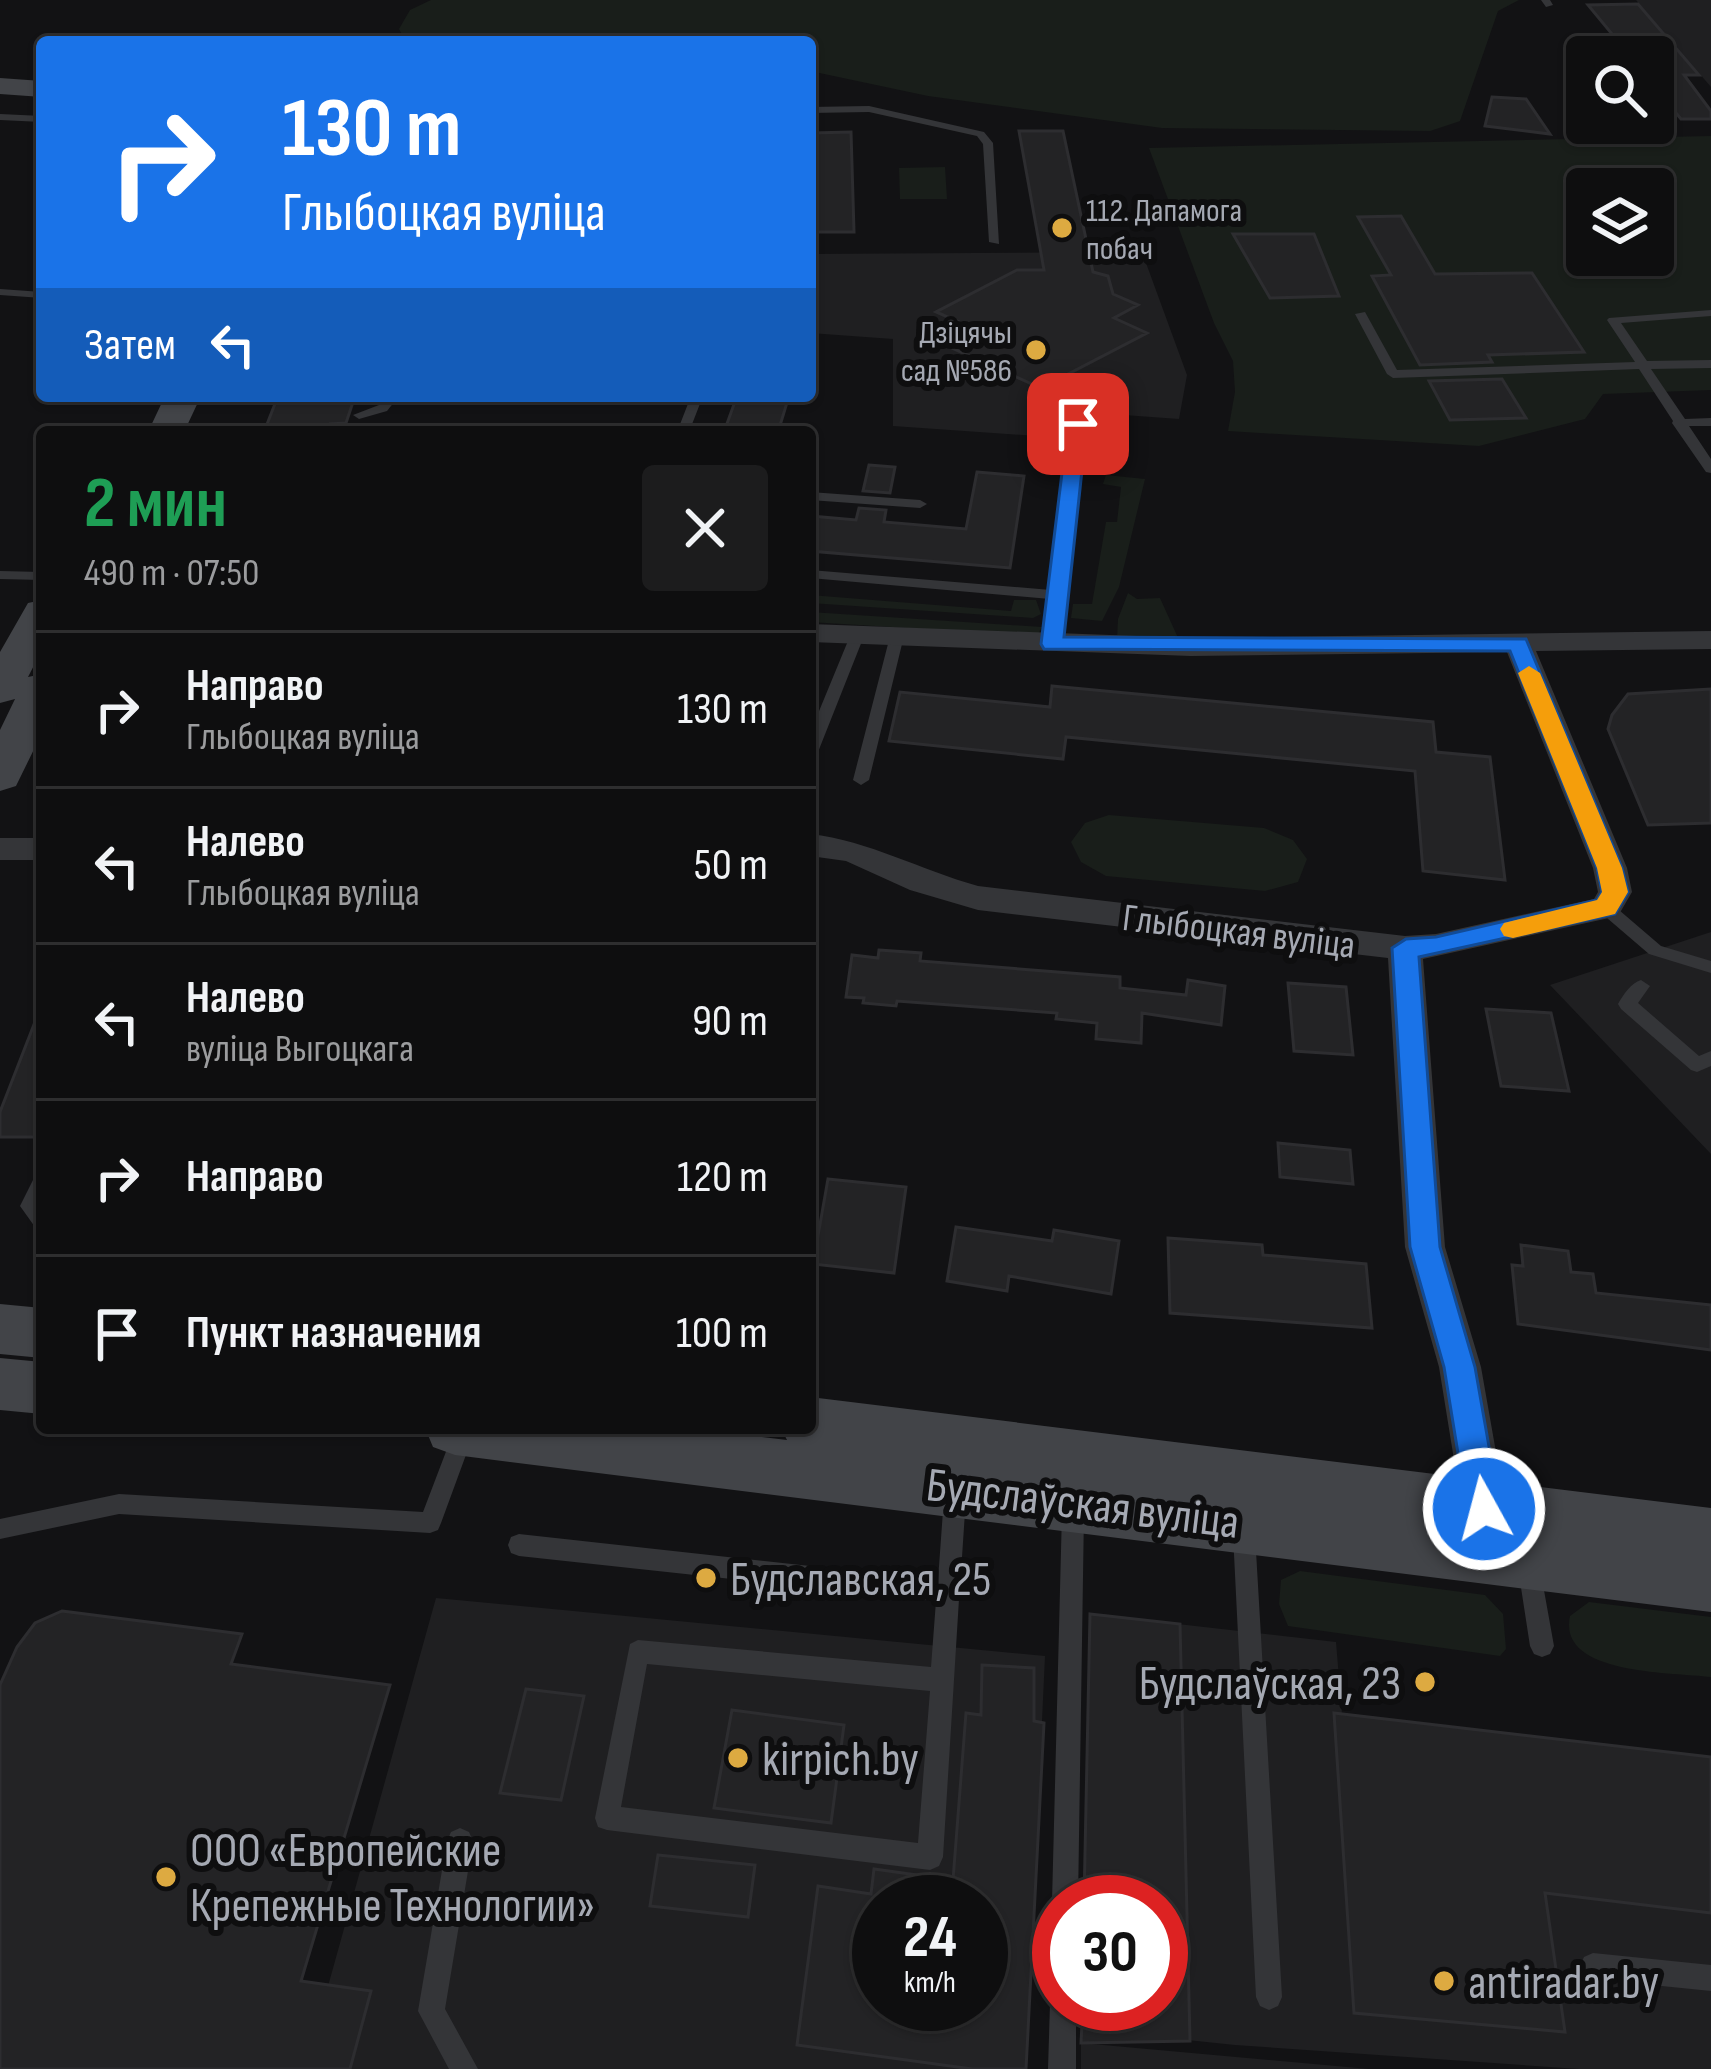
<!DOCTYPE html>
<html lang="ru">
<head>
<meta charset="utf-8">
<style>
  body { margin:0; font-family:"Sofia Sans Condensed",sans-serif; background:#1c1c1d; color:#f1f3f6; height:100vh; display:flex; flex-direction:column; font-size:45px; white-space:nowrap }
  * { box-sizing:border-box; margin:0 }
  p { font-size:39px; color:#9b9c9e }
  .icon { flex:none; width:66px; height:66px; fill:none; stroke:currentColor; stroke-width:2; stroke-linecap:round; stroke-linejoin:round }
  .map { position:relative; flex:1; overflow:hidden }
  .sheet { position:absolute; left:36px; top:426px; width:780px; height:1008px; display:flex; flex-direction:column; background:#0e0e0f; border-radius:12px; box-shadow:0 3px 9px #0004,0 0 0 3px #2e2e2f }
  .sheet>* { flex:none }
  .top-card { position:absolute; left:36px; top:36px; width:780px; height:366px; border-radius:12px; box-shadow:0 3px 9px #0004,0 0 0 3px #2e2e2f; background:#1a73e8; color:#fff; overflow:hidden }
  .controls { position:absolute; left:1566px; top:36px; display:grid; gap:24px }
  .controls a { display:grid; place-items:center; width:108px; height:108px; border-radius:12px; background:#0e0e0f; box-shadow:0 3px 9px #0004,0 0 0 3px #2e2e2f; font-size:60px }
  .speed { position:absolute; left:852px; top:1875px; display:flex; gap:24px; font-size:60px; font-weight:700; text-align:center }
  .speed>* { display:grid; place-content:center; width:156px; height:156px; border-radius:50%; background:#0e0e0f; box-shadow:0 3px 9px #0004,0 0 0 3px #2e2e2f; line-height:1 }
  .speed small { font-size:30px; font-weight:400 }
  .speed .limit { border:18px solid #d22; background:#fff; color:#111 }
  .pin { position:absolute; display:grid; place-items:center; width:102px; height:102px; color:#fff; margin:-51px; border-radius:24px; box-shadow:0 6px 18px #0006 }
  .me { position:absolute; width:132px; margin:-66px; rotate:353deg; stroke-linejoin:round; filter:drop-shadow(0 0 9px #0008) }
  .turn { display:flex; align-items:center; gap:42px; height:252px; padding:0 48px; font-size:54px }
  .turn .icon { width:156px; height:156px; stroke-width:2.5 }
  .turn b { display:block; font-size:84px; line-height:102px }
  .then { display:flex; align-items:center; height:114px; padding:0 48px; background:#0003; gap:24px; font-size:45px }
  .round { display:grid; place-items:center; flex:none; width:126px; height:126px; border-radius:12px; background:#1c1c1d }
  .head { display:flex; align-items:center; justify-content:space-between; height:204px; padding:0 48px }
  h1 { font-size:72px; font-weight:700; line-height:90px; color:#1e9e55 }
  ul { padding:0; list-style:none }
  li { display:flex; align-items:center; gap:36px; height:156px; padding:0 48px; border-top:3px solid #2e2e2f }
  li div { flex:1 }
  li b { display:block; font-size:45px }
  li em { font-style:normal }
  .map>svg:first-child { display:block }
</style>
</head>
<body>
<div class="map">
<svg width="1711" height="2069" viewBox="0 0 1711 2069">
  <rect width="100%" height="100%" fill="#121214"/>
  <path fill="#1f1f21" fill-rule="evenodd" d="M 1636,0 L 1711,0 L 1711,87 Z
    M 1142,252 L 1187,375 L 1179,419 L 1055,410 L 1051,437 L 893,426 L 893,339 L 810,333 L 810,254 Z
    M 1711,932 L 1711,1154 L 1550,985 Z
    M 436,1598 L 1045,1656 L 1026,2069 L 305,2069 ZM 879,1902 L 981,1902 L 981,2004 L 879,2004 Z
    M 1090,1614 L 1336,1642 L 1342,1714 L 1711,1757 L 1711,2069 L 1579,2069 L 1235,2045 L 1082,2029 L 1083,2004 L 1161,2004 L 1161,1902 L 1084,1902 Z
    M 1081,2043 L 1369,2069 L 1081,2069 Z"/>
  <path fill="#191e1a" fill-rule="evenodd" d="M 431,0 L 1519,0 L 1498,11 L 1460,121 L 1430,131 L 1162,128 L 928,96 L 810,71 L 810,42 L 406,42 L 399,29 L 410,10 Z
    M 1711,136 L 1711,390 L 1603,394 L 1585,419 L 1479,446 L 1228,431 L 1235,392 L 1233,361 L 1214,323 L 1149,148 ZM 1587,189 L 1653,189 L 1653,255 L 1587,255 Z
    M 945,167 L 947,199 L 900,199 L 899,168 Z
    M 1106,475 L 1145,479 L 1119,587 L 1102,621 L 1071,618 L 1073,604 L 1092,604 L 1106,522 L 1117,522 L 1121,487 L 1103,484 Z
    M 1128,593 L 1137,599 L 1160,598 L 1179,640 L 1117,639 L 1118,619 Z
    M 810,595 L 1011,611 L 1014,600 L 1036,600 L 1041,614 L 1033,618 L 810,603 Z
    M 810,612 L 1042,627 L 1037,636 L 810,622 Z
    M 1109,815 L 1264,828 L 1293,840 L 1307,859 L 1298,882 L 1265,891 L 1106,876 L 1081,862 L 1071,842 L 1085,823 Z
    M 1300,1571 L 1485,1595 L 1503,1614 L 1506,1649 L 1500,1656 L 1288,1626 L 1279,1604 L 1281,1580 Z
    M 1589,1602 L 1711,1617 L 1711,1677 C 1671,1672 1557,1675 1570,1616 Z"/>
  <path fill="#232325" stroke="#2d2d30" stroke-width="3" fill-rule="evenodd" d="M 1638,4 L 1699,75 L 1684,75 L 1711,111 L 1711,119 L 1681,119 L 1653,85 L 1653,57 L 1631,57 L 1588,5 Z
    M 1492,97 L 1526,99 L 1550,134 L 1485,126 Z
    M 1019,131 L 1063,131 L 1093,272 L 1108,276 L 1113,294 L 1138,305 L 1114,318 L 1147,333 L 1041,388 L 936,341 L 966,325 L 936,312 L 1017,270 L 1044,270 Z
    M 851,132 L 854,232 L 813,232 L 812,133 Z
    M 1401,216 L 1435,274 L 1532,273 L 1584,352 L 1488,355 L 1492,362 L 1420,365 L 1372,276 L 1391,275 L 1358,217 Z
    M 1233,234 L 1314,234 L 1339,296 L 1270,298 Z
    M 1502,379 L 1526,418 L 1450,420 L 1429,381 Z
    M 278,396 L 355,396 L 346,423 L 330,424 L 327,432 L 264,432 Z
    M 737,396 L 789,396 L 778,432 L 724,432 Z
    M 869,465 L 895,467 L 890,493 L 863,491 Z
    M 977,472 L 1024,476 L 1010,568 L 810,551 L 810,516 L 856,520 L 859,508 L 886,510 L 884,522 L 966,529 Z
    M 1052,686 L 1433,722 L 1436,752 L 1490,757 L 1505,880 L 1423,871 L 1415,771 L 1066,737 L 1063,759 L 889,741 L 900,692 L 1050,707 Z
    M 1711,689 L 1711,823 L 1648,825 L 1608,729 L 1612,715 L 1628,694 Z
    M 879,950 L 921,953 L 920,961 L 1120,977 L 1120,988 L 1186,995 L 1188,980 L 1225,986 L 1221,1025 L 1142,1013 L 1141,1043 L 1096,1039 L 1097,1023 L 1056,1019 L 1057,1013 L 897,1001 L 896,1006 L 863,1003 L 864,998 L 846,997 L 852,955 L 878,958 Z
    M 1288,983 L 1346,987 L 1353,1055 L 1294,1051 Z
    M 40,1009 L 42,1137 L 0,1137 L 0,1112 Z
    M 1486,1009 L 1551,1013 L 1569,1091 L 1501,1086 Z
    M 1278,1143 L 1350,1150 L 1353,1184 L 1280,1177 Z
    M 828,1179 L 906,1187 L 894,1273 L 813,1264 Z
    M 956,1227 L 1052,1241 L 1054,1230 L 1119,1241 L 1111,1294 L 1009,1276 L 1007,1291 L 947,1281 Z
    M 1168,1238 L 1262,1245 L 1263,1255 L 1366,1264 L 1372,1328 L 1170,1313 Z
    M 1521,1245 L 1568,1251 L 1571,1272 L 1593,1274 L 1596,1293 L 1711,1305 L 1711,1350 L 1518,1324 L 1512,1265 L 1523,1266 Z
    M 62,1611 L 242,1634 L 231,1664 L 390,1685 L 301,1981 L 371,1991 L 350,2069 L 0,2069 L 0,1685 L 17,1647 L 35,1623 Z
    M 1090,1614 L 1180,1624 L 1190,2041 L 1081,2043 L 1083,2004 L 1161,2004 L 1161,1902 L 1084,1902 Z
    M 982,1665 L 1034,1668 L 1034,1721 L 1044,1723 L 1026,2069 L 972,2069 L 797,2045 L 818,1886 L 871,1894 L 874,1869 L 953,1880 L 966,1713 L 981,1715 ZM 879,1902 L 981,1902 L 981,2004 L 879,2004 Z
    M 526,1689 L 584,1696 L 561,1800 L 500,1793 Z
    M 732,1710 L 844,1725 L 831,1823 L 714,1808 Z
    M 1334,1713 L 1711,1757 L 1711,1913 L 1545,1893 L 1565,2032 L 1354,2013 Z
    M 658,1855 L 755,1865 L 748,1917 L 650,1906 Z"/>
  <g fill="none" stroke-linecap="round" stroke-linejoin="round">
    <path fill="#343538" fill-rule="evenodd" d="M 1541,0 L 1550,0 L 1553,5 L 1546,7 Z
      M 869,106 L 984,132 L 993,143 L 999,244 L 989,242 L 983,144 L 977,136 L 869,112 L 810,113 L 810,107 Z
      M 0,114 L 42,116 L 42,122 L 0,120 Z
      M 0,289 L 42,292 L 42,298 L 0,295 Z
      M 1711,310 L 1711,316 L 1621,323 L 1647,361 L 1711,360 L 1711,368 L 1651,369 L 1685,419 L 1711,418 L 1711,426 L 1689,426 L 1711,459 L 1711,473 L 1706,472 L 1672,423 L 1673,421 L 1639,369 L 1393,378 L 1387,374 L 1355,314 L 1365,312 L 1397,370 L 1635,362 L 1607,320 L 1609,318 Z
      M 386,396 L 399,396 L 387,411 L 359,419 L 353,415 L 379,405 Z
      M 691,396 L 703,396 L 689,432 L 677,432 Z
      M 1078,420 L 1084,424 L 1057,647 L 1052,648 L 1045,644 L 1050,599 L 810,578 L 810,570 L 1051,590 L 1072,424 Z
      M 810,492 L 920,500 L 927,504 L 920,508 L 810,500 Z
      M 0,571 L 42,572 L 42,580 L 0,579 Z
      M 857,632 L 864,636 L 818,752 L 810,757 L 810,733 L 850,636 Z
      M 896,636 L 903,640 L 869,780 L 861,785 L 853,780 L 889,640 Z
      M 1606,902 L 1612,904 L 1661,946 L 1711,961 L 1711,973 L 1649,954 L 1600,912 L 1598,908 Z
      M 1641,980 L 1650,986 L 1638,1003 L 1699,1056 L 1711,1051 L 1711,1066 L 1697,1072 L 1691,1070 L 1621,1009 L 1618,1004 C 1623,995 1631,983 1641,980 Z
      M 42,1174 L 42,1229 L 35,1227 L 20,1206 L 35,1176 Z
      M 455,1428 L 471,1428 L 474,1433 L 441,1523 L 438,1530 L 430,1533 L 119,1514 L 0,1539 L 0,1519 L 119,1494 L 423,1512 Z
      M 955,1487 L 963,1490 L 966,1497 L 960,1587 L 962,1592 L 959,1599 L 943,1857 L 939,1866 L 930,1870 L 607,1830 L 598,1827 L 595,1818 L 630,1644 L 638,1640 L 931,1667 L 936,1601 L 519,1556 L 511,1553 L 508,1545 L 511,1537 L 519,1534 L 938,1580 L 944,1497 L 947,1490 ZM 647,1664 L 930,1691 L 918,1843 L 621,1807 Z
      M 1073,1502 L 1081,1505 L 1084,1512 L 1078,1902 L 1059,1902 L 1059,1912 L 1052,1902 L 1062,1512 L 1065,1505 Z
      M 1244,1523 L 1252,1527 L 1255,1534 L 1282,1997 L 1278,2006 L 1269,2010 L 1260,2006 L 1256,1997 L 1233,1534 L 1236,1527 Z
      M 1529,1557 L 1537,1560 L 1540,1568 L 1554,1646 L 1550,1654 L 1542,1657 L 1534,1654 L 1530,1646 L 1518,1568 L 1521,1560 Z
      M 460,1828 L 469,1832 L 473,1841 L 445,2009 L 478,2069 L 449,2069 L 418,2011 L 447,1841 L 451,1832 Z
      M 1593,1953 L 1711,1965 L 1711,1991 L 1593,1979 L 1584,1975 L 1580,1966 L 1584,1957 Z
      M 1059,1992 L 1059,2004 L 1076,2004 L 1076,2069 L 1048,2069 L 1050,2004 L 1054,1995 Z"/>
    <path fill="#343538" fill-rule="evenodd" d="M 810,624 L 1191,638 L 1711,631 L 1711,649 L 1536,651 L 1627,868 L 1632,892 L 1618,916 L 1423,959 L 1445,1247 L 1481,1367 L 1506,1509 L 1500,1524 L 1484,1530 L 1468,1524 L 1462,1509 L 1439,1367 L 1405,1247 L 1388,958 L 978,910 L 910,890 L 846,861 L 810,856 L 810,834 C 870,841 920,870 978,886 L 1405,936 L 1436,934 L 1594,899 L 1598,892 L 1593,868 L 1507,652 L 1191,656 L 810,642 Z
      M 0,838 L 42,838 L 42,860 L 0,860 Z"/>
    <path fill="#424448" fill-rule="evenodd" d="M 0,78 L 42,81 L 42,97 L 0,94 Z
      M 165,396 L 201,396 L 184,432 L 148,432 Z
      M 42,600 L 42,650 L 28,677 L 42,674 L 42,733 L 16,786 L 0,791 L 0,730 L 15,699 L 0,703 L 0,652 L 28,603 Z
      M 0,1304 L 42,1308 L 42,1358 L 0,1354 Z
      M 0,1358 L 42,1362 L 42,1414 L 0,1410 Z
      M 810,1397 L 1711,1508 L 1711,1612 L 455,1455 L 433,1447 L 425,1428 L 685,1428 L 787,1440 L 781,1428 L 810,1428 Z"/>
  </g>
  <path fill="#1a73e8" stroke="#114b97" stroke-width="3" d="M 1078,418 L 1087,424 L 1064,637 L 1526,639 L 1622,868 L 1628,892 L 1615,914 L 1419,957 L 1440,1247 L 1475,1367 L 1500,1509 L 1495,1520 L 1484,1524 L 1472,1520 L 1467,1509 L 1444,1367 L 1410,1247 L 1392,948 L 1406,939 L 1436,937 L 1597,900 L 1602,892 L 1597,868 L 1510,651 L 1044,649 L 1041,644 L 1068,424 Z"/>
  <path fill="#f59e0b" d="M 1529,666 L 1540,673 L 1622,868 L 1628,892 L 1615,914 L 1513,938 L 1504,936 L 1500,929 L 1504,923 L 1597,900 L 1602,892 L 1597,868 L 1518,673 Z"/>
  <g fill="#ddaa41" stroke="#0e0e0f" stroke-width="4.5">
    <circle cx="1062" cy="228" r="12"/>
    <circle cx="1036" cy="350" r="12"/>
    <circle cx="706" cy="1578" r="12"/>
    <circle cx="1425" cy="1682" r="12"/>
    <circle cx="738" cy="1758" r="12"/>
    <circle cx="166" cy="1877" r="12"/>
    <circle cx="1444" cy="1981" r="12"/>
  </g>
  <g text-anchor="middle" stroke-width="12" stroke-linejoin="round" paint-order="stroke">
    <g font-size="33" fill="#a5a9b3" stroke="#0e0e0f" text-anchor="start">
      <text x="1086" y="221">112. Дапамога<tspan x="1086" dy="38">побач</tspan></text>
      <text x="1012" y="343" text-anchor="end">Дзіцячы<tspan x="1012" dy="38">сад №586</tspan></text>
    </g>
    <g font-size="39" fill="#a5a9b3" stroke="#0e0e0f">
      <text transform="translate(1239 930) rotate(7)" y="14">Глыбоцкая вуліца</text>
    </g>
    <g font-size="48" fill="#a5a9b3" stroke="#0e0e0f">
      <text transform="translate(1083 1502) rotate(7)" y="17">Будслаўская вуліца</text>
    </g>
    <g font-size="48" fill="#a5a9b3" stroke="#0e0e0f" text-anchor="start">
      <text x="730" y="1595">Будславская, 25</text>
      <text x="1401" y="1699" text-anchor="end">Будслаўская, 23</text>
      <text x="762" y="1775">kirpich.by</text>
      <text x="190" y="1866">ООО «Европейские<tspan x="190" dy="55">Крепежные Технологии»</tspan></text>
      <text x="1468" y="1998">antiradar.by</text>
    </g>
  </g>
</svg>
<div class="controls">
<a><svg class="icon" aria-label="search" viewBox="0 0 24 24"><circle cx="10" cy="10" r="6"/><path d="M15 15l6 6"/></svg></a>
<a><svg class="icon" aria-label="layers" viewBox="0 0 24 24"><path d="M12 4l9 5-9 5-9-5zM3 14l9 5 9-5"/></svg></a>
</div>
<div class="speed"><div>24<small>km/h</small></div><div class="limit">30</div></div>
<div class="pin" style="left:1078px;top:424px;background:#d93025"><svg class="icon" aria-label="arrive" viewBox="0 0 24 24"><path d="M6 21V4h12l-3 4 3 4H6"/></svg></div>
<svg class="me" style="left:1484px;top:1509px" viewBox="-20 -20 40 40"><circle r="17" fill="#1a73e8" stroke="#fff" stroke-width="3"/><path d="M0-11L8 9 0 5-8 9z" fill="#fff"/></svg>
<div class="top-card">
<div class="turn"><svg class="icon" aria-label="right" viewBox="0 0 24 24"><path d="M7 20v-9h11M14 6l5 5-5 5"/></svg><div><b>130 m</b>Глыбоцкая вуліца</div></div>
<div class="then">Затем<svg class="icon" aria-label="left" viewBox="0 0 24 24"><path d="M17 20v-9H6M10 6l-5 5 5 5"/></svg></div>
</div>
<section class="sheet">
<div class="head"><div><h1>2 мин</h1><p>490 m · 07:50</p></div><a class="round"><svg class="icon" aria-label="close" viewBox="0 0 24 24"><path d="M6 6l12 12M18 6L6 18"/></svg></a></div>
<ul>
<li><svg class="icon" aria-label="right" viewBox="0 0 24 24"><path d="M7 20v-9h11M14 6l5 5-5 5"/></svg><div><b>Направо</b><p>Глыбоцкая вуліца</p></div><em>130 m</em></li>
<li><svg class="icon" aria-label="left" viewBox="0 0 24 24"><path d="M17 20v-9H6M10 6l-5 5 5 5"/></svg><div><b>Налево</b><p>Глыбоцкая вуліца</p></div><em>50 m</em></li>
<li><svg class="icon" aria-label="left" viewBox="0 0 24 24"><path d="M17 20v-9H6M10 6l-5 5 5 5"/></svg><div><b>Налево</b><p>вуліца Выгоцкага</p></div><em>90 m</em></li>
<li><svg class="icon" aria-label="right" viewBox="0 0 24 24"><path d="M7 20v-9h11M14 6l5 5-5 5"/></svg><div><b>Направо</b></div><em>120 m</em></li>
<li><svg class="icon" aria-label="arrive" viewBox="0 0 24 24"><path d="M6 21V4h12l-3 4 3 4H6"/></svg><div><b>Пункт назначения</b></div><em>100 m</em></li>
</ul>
</section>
</div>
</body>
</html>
